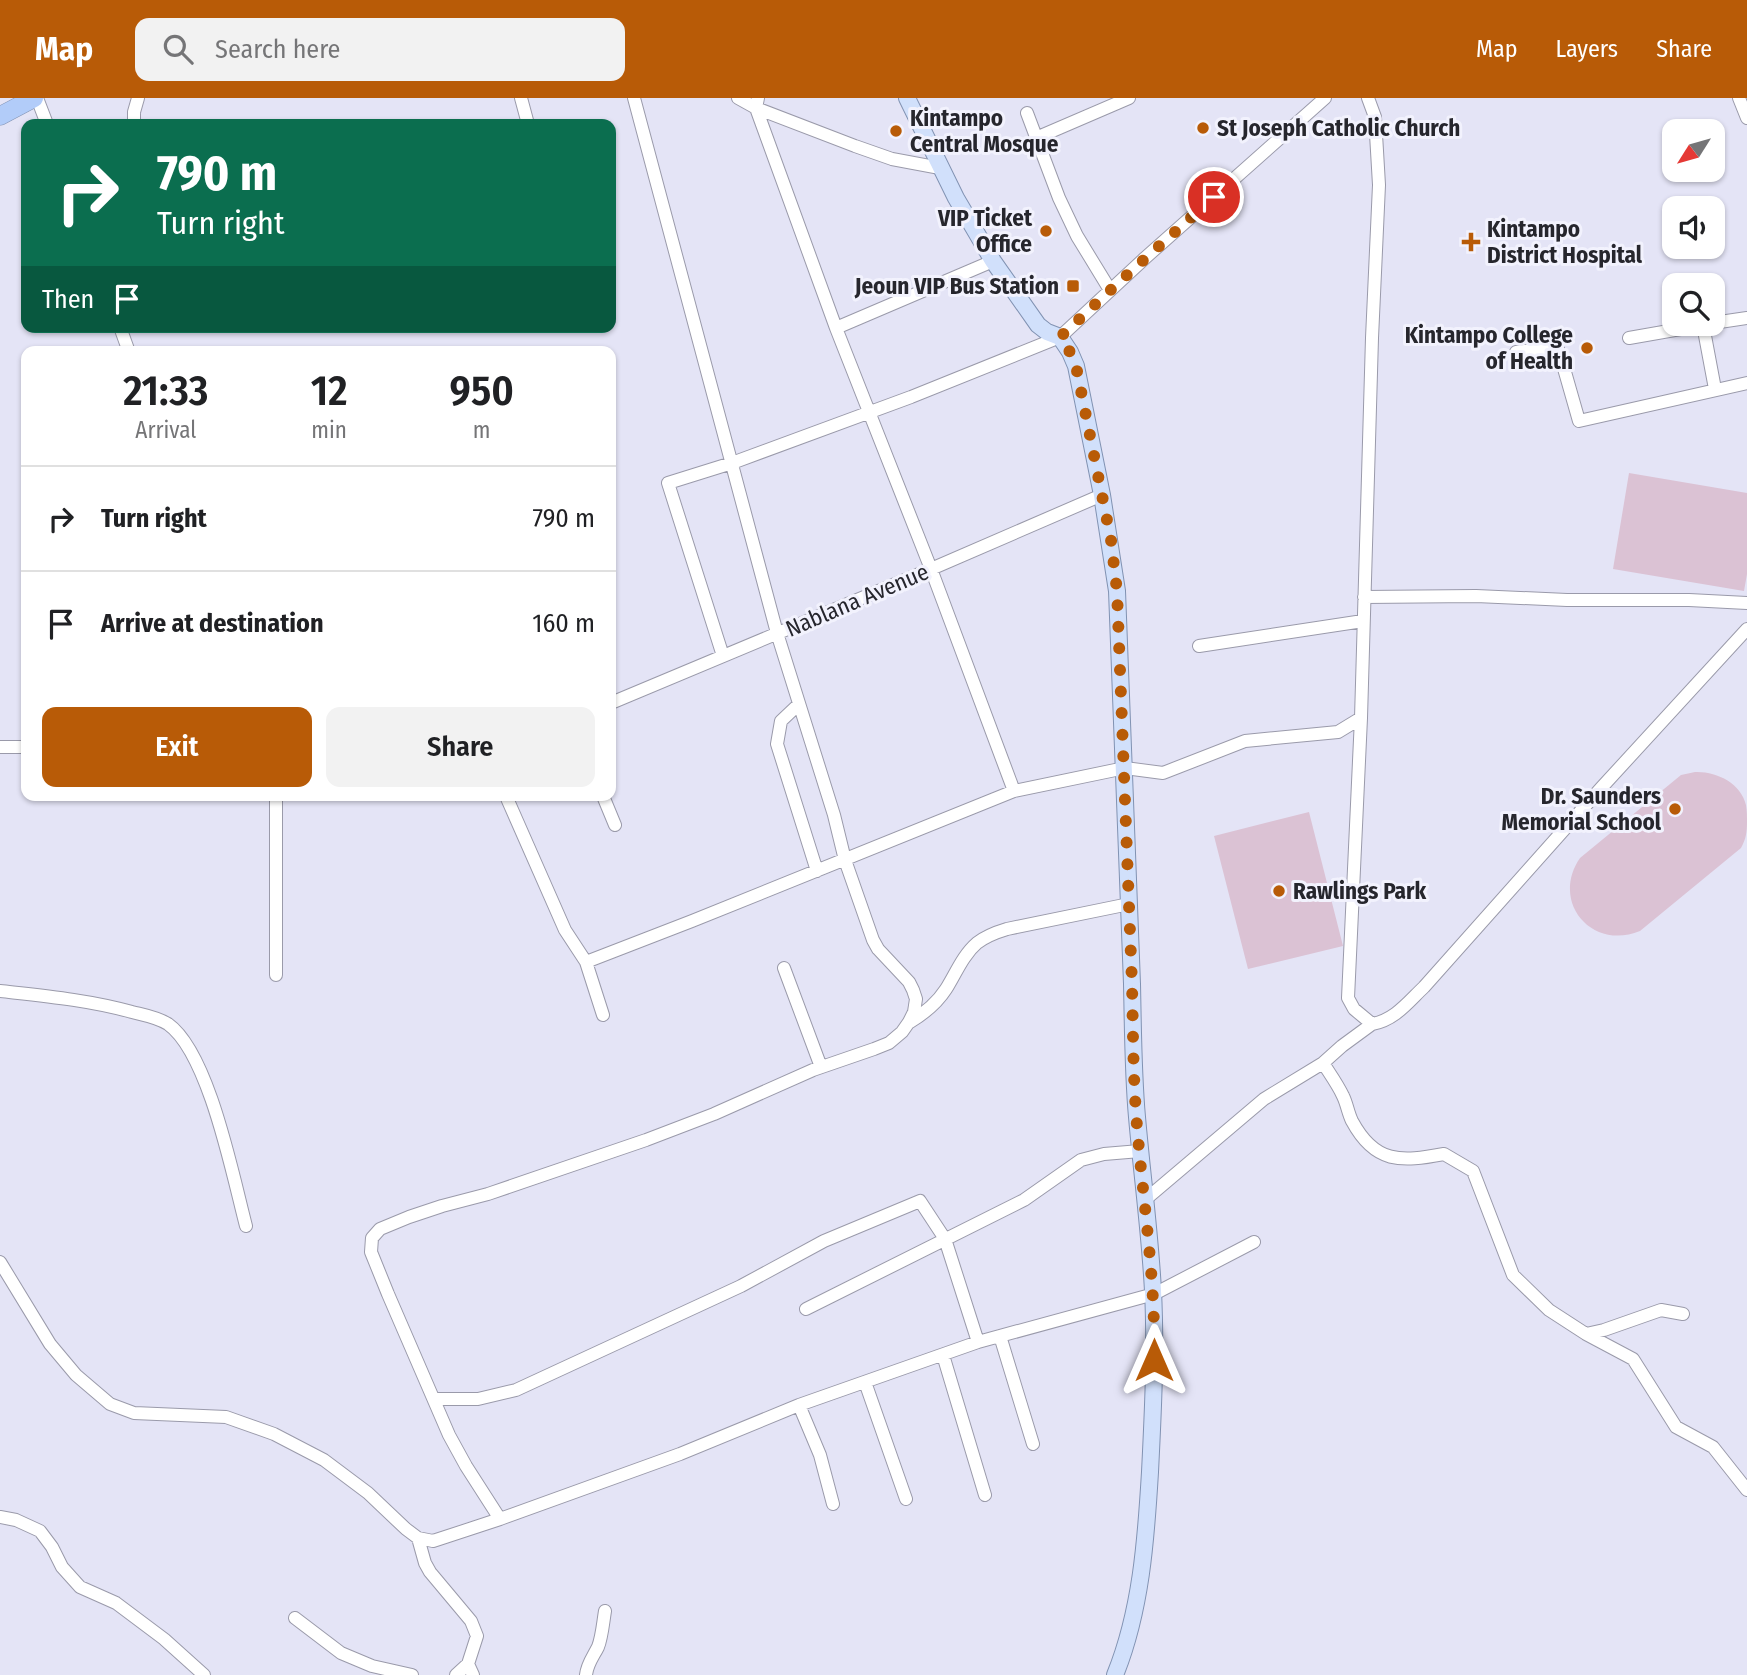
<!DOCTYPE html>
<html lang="en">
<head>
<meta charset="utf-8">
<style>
  body { margin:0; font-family:"Fira Sans Condensed",sans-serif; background:#f2f2f2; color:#202124; height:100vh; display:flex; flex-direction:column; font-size:26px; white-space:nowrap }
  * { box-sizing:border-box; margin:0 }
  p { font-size:23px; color:#757577 }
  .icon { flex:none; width:38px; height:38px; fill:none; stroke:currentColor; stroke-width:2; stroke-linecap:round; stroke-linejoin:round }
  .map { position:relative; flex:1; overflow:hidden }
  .panel { position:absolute; left:21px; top:248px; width:595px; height:455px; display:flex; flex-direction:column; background:#fff; border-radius:14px; box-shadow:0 2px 5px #0004 }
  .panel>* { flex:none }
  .banner { position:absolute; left:21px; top:21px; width:595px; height:214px; border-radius:14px; box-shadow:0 2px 5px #0004; background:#0b6e4f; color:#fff; overflow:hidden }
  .needle { width:46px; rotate:233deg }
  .fabs { position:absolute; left:1662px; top:21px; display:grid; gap:14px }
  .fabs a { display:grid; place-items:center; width:63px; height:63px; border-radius:14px; background:#fff; box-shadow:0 2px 5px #0004; font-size:35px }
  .pin { position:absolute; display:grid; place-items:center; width:60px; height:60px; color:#fff; margin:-30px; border:4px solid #fff; border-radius:50%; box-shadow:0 2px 7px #0007 }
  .me { position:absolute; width:77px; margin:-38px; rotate:0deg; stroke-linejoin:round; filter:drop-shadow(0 0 5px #0008) }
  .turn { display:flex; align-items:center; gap:24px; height:147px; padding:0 21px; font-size:32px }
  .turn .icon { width:91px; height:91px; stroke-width:2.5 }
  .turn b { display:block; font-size:49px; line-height:60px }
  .then { display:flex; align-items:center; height:66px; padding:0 21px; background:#0003; gap:14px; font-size:26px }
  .eta { display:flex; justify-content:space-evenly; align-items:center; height:119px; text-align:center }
  .eta b { font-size:42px; font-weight:600; line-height:49px }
  .action { display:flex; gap:14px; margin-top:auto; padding:14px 21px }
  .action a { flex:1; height:80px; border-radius:14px; background:#b85b07; color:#fff; font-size:28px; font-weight:600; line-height:80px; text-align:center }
  .action a+a { background:#f2f2f2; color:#202124 }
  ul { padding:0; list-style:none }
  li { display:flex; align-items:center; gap:21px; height:105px; padding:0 21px; border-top:2px solid #e0e0e0 }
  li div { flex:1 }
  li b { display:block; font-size:26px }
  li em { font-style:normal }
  header { display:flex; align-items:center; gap:42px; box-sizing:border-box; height:98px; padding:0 35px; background:#b85b07; color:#fff }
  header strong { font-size:33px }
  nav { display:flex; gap:38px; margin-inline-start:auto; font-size:24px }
  .search { width:490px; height:63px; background:#f2f2f2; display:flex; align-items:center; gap:18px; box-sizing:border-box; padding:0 24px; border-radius:14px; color:#757577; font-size:26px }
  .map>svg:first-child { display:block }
</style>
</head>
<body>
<header>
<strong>Map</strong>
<div class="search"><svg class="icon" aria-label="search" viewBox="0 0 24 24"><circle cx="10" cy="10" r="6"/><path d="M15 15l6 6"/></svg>Search here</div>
<nav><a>Map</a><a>Layers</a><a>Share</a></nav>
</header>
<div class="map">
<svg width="1747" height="1577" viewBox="0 0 1747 1577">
  <rect width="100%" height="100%" fill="#e4e4f6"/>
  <path fill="#dbc2d4" d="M 1629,375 L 1747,395 L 1747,476 L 1744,493 L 1613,471 Z
    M 1695,674 C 1716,673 1741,685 1746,707 C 1747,713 1747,719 1747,724 C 1747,734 1746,741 1741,750 L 1640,833 C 1592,853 1550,804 1580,760 L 1681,677 Z
    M 1309,714 L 1343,848 L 1248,871 L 1214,738 Z"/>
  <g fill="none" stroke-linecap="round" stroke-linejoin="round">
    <defs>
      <path id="minor" d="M 37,0 L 47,26
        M 521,0 L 528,26
        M 738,0 L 756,10 L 855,48 L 892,61 L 940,70
        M 758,0 L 756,10 L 836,230 L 931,471 L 1014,693
        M 1739,0 L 1747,20
        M 1027,15 L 1059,100 L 1077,138 L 1110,192
        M 134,26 L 134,14 L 138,0
        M 1036,40 L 1129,0
        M 1713,225 L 1747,220
        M 1703,227 L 1715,291
        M 120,229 L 129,254
        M 836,230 L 993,163
        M 1629,240 L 1709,226
        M 1516,254 L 1551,250 L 1559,253 L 1579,323 L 1747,285
        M 1364,499 L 1476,498 L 1567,502 L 1689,502 L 1747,505
        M 1199,548 L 1363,523
        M 723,558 L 668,385 L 732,365 L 911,299 L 1060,239 L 1145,160 L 1325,0
        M 611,605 L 931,471 L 1102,397
        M 799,606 L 781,623 L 777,646 L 817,773
        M 0,649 L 26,649
        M 276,698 L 276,877
        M 506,698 L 565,832 L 586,864 L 692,823 L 1014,693 L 1125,670 L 1163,675 L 1245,643 L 1338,634 L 1361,620
        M 603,698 L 615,727
        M 586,864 L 603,917
        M 784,870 L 821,969
        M 0,893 C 45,898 89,902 132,914 C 144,917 157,919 168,926 C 209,955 233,1079 246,1128
        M 910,924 C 925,915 937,905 946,891 C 956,875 963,857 977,845 C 986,838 997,834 1007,831 L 1129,806
        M 1372,926 C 1395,922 1408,904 1424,889 L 1602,689 L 1747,531
        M 1323,965 C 1330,976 1338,987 1343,998 C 1347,1006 1348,1015 1352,1023 C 1375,1066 1401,1064 1444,1056 L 1473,1073 L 1513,1177 L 1549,1212 L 1586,1236 L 1633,1261 L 1676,1329 L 1713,1349 L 1747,1392
        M 1146,1101 L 1264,1001 L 1323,965 L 1342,948 L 1372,926 L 1354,911 L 1348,900 L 1361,620 L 1372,240 L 1379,87 L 1375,19 L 1368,0
        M 0,1164 L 50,1246 L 76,1277 L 110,1306 L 134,1315 L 226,1319 L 274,1336 L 324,1362 L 368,1395 L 406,1431 L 418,1440 L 433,1443 L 500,1421 L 680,1356 L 799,1307 L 978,1244 L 1154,1196 L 1254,1144
        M 806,1211 L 1024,1102 L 1081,1062 L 1104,1056 L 1140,1053
        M 1586,1236 L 1604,1232 L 1661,1212 L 1683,1216
        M 1000,1238 L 1033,1346
        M 943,1257 L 985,1397
        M 865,1284 L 906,1401
        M 434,1301 L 478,1301 L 516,1292 L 741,1188 L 824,1143 L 920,1103 L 945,1141 L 978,1244
        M 799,1307 L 820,1357 L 833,1406
        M 0,1419 L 16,1422 L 40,1433 L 52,1449 L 62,1469 L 80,1489 L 116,1505 L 164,1541 L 204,1577
        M 500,1421 L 466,1368 L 449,1337 L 388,1196 L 371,1154 L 372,1140 L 380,1131 L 409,1119 L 442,1108 L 488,1096 L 646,1042 L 714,1016 L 813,972 L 874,951 L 889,945 L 902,934 L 909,924 L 914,914 L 916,901 L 913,892 L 909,884 L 878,851 L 873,842 L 845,762 L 834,717 L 777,535 L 634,0
        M 418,1440 L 425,1465 L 430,1474 L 471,1523 L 477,1538 L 468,1566 L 473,1577
        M 295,1520 L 341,1555 L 372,1568 L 412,1577
        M 456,1577 L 468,1566
        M 586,1577 C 587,1566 593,1559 598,1549 C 602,1539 603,1525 605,1513"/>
      <path id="major" d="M 907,0 L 956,100 L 993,163 L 1038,227 L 1047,234 L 1060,239 L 1070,254 L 1076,268 L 1102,397 L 1117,493 L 1132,886 C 1133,930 1133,975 1137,1019 C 1142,1077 1150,1135 1153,1193 C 1156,1254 1153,1314 1150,1374 C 1146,1442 1141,1513 1115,1577"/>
      <path id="highway" d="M 0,18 L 34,0"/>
    </defs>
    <use href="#minor" stroke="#9a9aaa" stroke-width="14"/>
    <use href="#major" stroke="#8192b2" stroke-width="18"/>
    <use href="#highway" stroke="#8192b2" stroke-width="19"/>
    <use href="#minor" stroke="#fff" stroke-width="12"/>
    <use href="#major" stroke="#d1e0fb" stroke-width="16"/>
    <use href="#highway" stroke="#b2ccf9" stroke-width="18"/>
  </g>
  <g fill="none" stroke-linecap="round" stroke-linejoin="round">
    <path stroke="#b85b07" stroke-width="12" stroke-dasharray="0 21.6" d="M 1154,1262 C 1156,1179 1142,1098 1136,1015 C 1133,972 1133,929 1132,886 L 1117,493 L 1111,442 L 1076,268 L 1070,254 L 1060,239 L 1128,176 L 1214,99"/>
  </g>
  <g fill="#b85b07" stroke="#f2f2fd" stroke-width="2.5">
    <circle cx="1203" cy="30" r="7"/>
    <circle cx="896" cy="33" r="7"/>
    <circle cx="1046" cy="133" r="7"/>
    <path d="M1467.5 133.5h7v7h7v7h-7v7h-7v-7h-7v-7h7z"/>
    <rect x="1066" y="181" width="14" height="14" rx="3.5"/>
    <circle cx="1587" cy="250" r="7"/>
    <circle cx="1675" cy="711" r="7"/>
    <circle cx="1279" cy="793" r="7"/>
  </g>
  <g text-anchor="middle" stroke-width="6" stroke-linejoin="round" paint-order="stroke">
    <g font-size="23" font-weight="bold" fill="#26262d" stroke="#f2f2fd" text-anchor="start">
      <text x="910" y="28">Kintampo<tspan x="910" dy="26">Central Mosque</tspan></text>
      <text x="1217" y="38">St Joseph Catholic Church</text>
      <text x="1032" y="128" text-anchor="end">VIP Ticket<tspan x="1032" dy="26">Office</tspan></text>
      <text x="1487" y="139">Kintampo<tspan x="1487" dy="26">District Hospital</tspan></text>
      <text x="1059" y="196" text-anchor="end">Jeoun VIP Bus Station</text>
      <text x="1573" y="245" text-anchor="end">Kintampo College<tspan x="1573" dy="26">of Health</tspan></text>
      <text x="1661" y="706" text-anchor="end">Dr. Saunders<tspan x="1661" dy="26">Memorial School</tspan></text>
      <text x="1293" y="801">Rawlings Park</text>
    </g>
    <g font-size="23" fill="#26262d" stroke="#f2f2fd">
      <text transform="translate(857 502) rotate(-23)" y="8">Nablana Avenue</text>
    </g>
  </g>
</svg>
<div class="fabs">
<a><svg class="needle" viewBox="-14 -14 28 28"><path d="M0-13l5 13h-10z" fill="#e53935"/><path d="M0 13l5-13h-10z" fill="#757577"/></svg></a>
<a><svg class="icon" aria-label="sound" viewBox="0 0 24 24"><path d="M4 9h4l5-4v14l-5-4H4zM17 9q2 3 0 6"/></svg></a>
<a><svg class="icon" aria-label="search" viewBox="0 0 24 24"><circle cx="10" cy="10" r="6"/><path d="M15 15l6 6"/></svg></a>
</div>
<div class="pin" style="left:1214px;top:99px;background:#d93025"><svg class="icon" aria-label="arrive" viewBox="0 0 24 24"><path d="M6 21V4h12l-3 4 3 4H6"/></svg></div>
<svg class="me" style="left:1154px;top:1262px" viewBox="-20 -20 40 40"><path d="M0-17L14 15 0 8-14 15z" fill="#b85b07" stroke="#fff" stroke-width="4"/></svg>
<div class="banner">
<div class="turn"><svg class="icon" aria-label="right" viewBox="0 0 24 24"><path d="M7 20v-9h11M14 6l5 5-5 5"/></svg><div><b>790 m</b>Turn right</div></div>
<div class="then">Then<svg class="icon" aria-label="arrive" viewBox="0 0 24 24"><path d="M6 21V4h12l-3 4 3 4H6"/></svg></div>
</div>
<section class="panel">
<div class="eta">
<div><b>21:33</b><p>Arrival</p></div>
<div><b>12</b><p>min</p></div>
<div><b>950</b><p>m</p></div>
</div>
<ul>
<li><svg class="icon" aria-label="right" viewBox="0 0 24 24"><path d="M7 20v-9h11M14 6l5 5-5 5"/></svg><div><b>Turn right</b></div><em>790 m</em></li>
<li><svg class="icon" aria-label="arrive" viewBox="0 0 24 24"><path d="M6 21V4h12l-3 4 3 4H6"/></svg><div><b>Arrive at destination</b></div><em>160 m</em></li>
</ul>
<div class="action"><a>Exit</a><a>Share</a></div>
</section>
</div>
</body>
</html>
